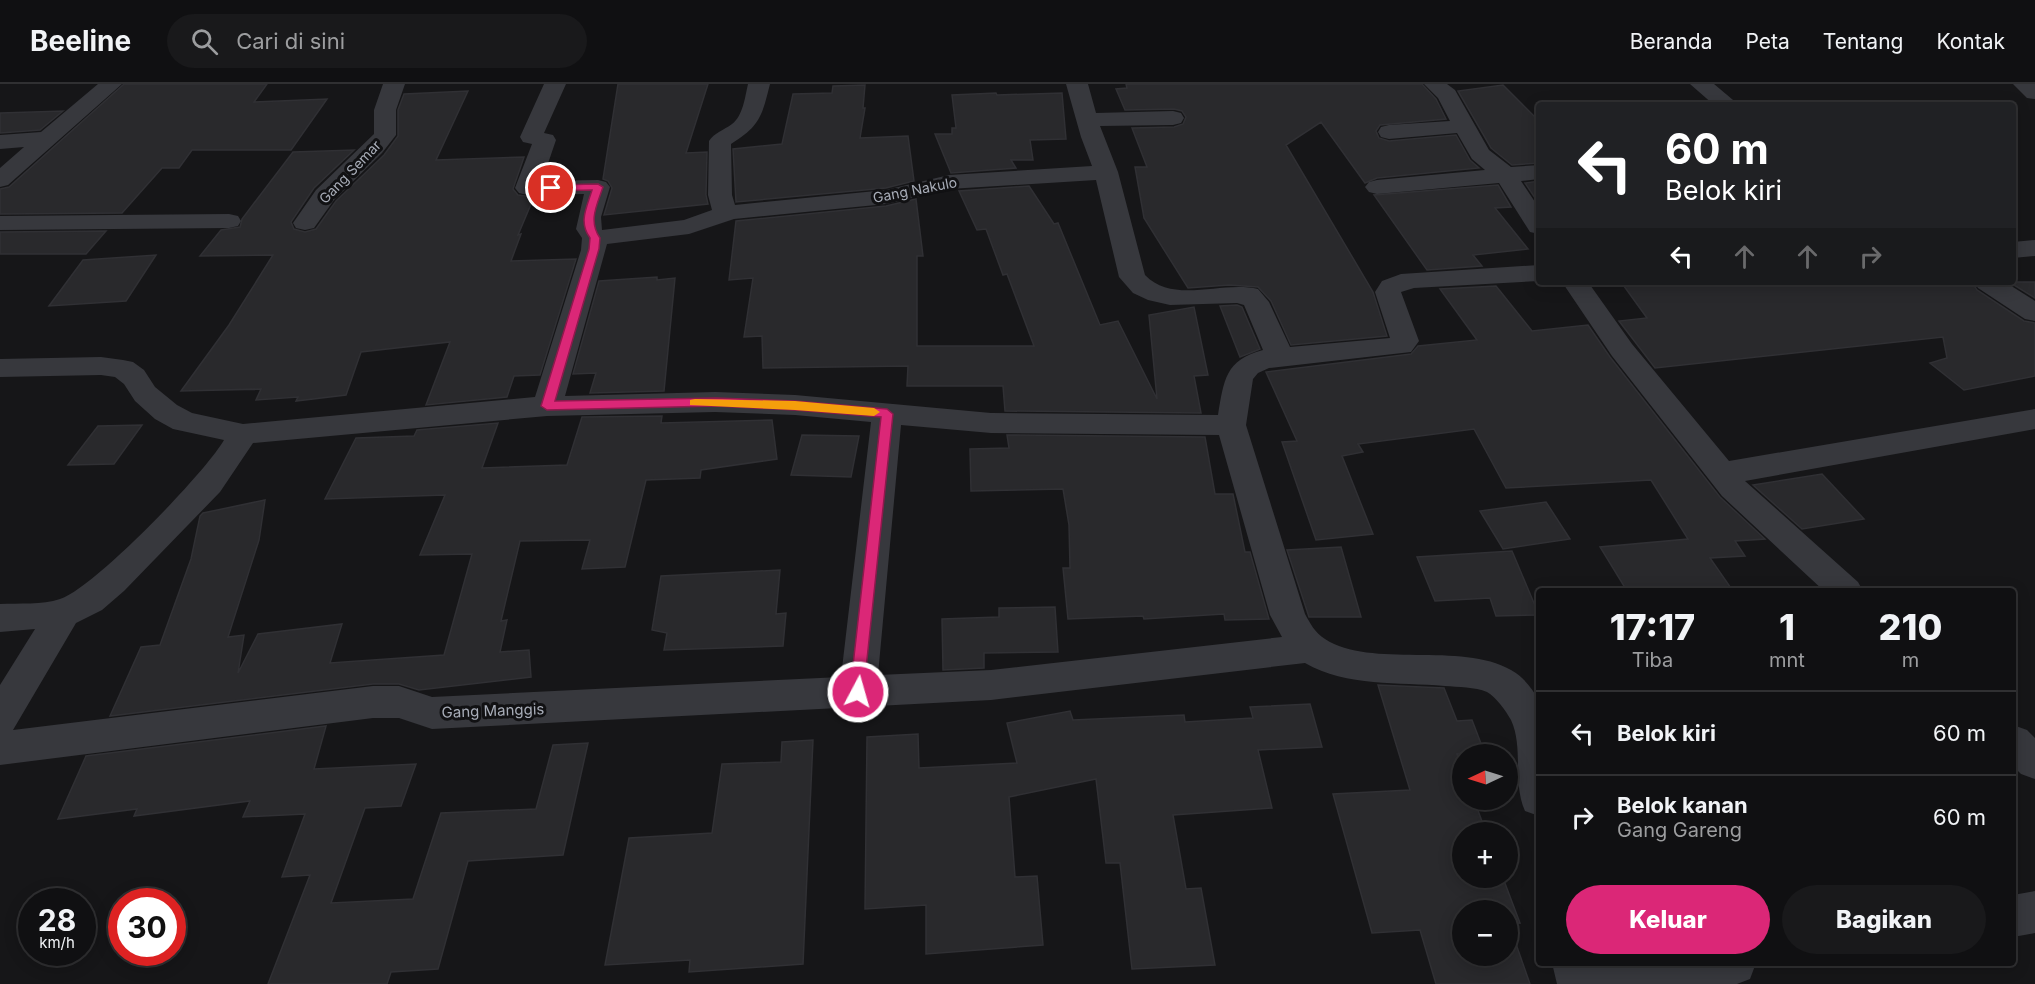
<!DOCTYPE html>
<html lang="id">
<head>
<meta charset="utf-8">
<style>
  body { margin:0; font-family:Inter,sans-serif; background:#19191b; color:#f1f3f6; height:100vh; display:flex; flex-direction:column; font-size:22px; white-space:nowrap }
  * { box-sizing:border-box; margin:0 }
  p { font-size:20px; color:#9c9d9f }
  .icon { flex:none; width:33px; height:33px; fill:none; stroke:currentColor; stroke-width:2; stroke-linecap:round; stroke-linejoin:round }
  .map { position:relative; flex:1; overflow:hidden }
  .drawer { position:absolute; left:1536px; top:504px; width:480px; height:378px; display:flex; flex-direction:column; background:#101012; border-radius:6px; box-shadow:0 3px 15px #0003,0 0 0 2px #303032 }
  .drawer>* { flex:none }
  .hud { position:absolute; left:1536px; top:18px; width:480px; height:183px; border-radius:6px; box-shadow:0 3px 15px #0003,0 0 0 2px #303032; background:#202124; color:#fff; overflow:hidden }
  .needle { width:39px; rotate:266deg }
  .tools { position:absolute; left:1452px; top:660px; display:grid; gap:12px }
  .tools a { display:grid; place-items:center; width:66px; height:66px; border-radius:50%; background:#101012; box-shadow:0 3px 15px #0003,0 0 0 2px #303032; font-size:30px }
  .speed { position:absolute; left:18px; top:804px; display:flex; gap:12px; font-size:30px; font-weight:700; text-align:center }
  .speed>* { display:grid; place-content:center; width:78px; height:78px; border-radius:50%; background:#101012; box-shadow:0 3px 15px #0003,0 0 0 2px #303032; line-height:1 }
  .speed small { font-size:15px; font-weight:400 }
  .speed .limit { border:9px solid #d22; background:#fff; color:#111 }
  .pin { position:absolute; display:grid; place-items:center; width:51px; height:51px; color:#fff; margin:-26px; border:3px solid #fff; border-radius:50%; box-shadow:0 2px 6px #0007 }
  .me { position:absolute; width:66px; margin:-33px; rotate:6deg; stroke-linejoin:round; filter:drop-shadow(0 0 4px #0008) }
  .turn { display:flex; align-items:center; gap:21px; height:126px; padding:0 30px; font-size:27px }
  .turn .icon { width:78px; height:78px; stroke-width:2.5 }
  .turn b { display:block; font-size:42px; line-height:51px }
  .lanes { display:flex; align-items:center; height:57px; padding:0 30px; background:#0003; justify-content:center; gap:30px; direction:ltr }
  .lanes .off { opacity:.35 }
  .eta { display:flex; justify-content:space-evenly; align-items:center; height:102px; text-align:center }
  .eta b { font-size:36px; font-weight:800; line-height:42px }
  .button { display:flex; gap:12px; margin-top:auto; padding:12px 30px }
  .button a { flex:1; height:69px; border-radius:36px; background:#db2777; color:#fff; font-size:24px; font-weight:800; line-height:69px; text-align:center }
  .button a+a { background:#19191b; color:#f1f3f6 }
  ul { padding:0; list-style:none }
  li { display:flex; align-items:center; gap:18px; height:84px; padding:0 30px; border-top:2px solid #303032 }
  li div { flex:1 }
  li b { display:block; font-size:22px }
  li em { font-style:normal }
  header { display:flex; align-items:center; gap:36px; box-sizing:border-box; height:84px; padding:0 30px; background:#101012; border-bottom:2px solid #303032 }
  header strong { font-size:28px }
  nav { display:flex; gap:33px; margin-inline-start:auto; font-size:21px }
  .search { width:420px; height:54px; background:#19191b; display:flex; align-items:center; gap:15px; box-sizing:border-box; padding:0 21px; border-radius:33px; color:#9c9d9f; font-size:22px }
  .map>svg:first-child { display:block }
</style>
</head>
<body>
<header>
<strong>Beeline</strong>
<div class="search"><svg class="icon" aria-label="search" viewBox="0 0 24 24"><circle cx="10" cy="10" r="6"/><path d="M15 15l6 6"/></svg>Cari di sini</div>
<nav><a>Beranda</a><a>Peta</a><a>Tentang</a><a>Kontak</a></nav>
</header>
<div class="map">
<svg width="2035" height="900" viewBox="0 0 2035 900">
  <rect width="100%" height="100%" fill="#161618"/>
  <path fill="#29292c" stroke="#303034" stroke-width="1.5" fill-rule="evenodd" d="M 124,0 L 267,0 L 254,18 L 327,15 L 291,66 L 192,66 L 179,84 L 162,84 L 122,129 L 0,130 L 0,105 L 9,103 Z
    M 618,0 L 708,0 L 686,69 L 707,68 L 706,111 L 708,120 L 604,131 L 612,104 L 608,97 L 603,95 Z
    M 1126,0 L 1422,0 L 1436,15 L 1446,35 L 1380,41 L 1376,47 L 1379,54 L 1389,57 L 1456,51 L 1470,76 L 1479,84 L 1377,94 L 1365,99 L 1321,38 L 1286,61 L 1373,208 L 1387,252 L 1291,261 L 1271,217 L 1258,203 L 1229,201 L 1188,204 L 1144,134 L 1135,83 L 1147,83 L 1132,44 L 1174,43 L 1183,40 L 1186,33 L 1182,27 L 1174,25 L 1125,26 L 1116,5 L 1127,4 Z
    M 865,1 L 863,24 L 865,24 L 860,54 L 908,52 L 914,97 L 886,104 L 736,118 L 733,65 L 782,60 L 793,10 L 832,9 L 833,2 Z
    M 1503,1 L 1539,37 L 1539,79 L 1512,81 L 1491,64 L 1458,7 Z
    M 468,7 L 436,76 L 524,73 L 513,105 L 518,111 L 534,113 L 518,151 L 521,150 L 511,177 L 576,175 L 540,291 L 514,292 L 507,313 L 426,321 L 450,258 L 361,268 L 346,311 L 296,317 L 298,313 L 256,316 L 261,305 L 181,307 L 229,241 L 273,171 L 200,172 L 221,146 L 240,143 L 242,135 L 293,68 L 354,66 L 314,104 L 291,138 L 294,145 L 305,148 L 316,145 L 336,117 L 384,71 L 398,52 L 398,26 L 404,10 Z
    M 996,9 L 997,11 L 1062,9 L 1066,55 L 1030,56 L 1033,76 L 1011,76 L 1016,84 L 951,89 L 935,50 L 952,50 L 952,44 L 956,44 L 952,11 Z
    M 63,27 L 40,46 L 0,49 L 0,29 Z
    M 1539,97 L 1539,120 L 1525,99 Z
    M 1498,101 L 1511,123 L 1495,124 L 1528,165 L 1473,171 L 1482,182 L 1427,186 L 1374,111 Z
    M 1029,102 L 1054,140 L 1058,139 L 1100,241 L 1118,237 L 1157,315 L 1149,231 L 1194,223 L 1208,291 L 1194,292 L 1201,329 L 1005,327 L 1003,302 L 907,302 L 908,282 L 763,284 L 762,252 L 744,253 L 753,194 L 729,196 L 736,137 L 886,122 L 916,115 L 923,172 L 917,172 L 917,262 L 1034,262 L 1007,190 L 1003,191 L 986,145 L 977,146 L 959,107 Z
    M 106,147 L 86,170 L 0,170 L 0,148 Z
    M 156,171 L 126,217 L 49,222 L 83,176 Z
    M 657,193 L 657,196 L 675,194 L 664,307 L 590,309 L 596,289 L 573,290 L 599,197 Z
    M 1621,198 L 1906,198 L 1911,202 L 1925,198 L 1972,198 L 1977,206 L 2024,237 L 2035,239 L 2035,292 L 1964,306 L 1930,279 L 1947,274 L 1943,253 L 1655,284 L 1619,237 L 1647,234 Z
    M 2009,198 L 2035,198 L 2035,214 Z
    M 1496,202 L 1532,247 L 1588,241 L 1610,273 L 1720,413 L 1765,455 L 1735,457 L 1745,472 L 1710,474 L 1733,507 L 1684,507 L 1682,504 L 1627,507 L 1600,463 L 1688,455 L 1651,396 L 1506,404 L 1474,345 L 1358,360 L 1363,368 L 1342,372 L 1373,450 L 1316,456 L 1282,358 L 1297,357 L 1266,288 L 1411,270 L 1418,262 L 1477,256 L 1440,205 Z
    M 1237,221 L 1242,223 L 1260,265 L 1240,273 L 1220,222 Z
    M 662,332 L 661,339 L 772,336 L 777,375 L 701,386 L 700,394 L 646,396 L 625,483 L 582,485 L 590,456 L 520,457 L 501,537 L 507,536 L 500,568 L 529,566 L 531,593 L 419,606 L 399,600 L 373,600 L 110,632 L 141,563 L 160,561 L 191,475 L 200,432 L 203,429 L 265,416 L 259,456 L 228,553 L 244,551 L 238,589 L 258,550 L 342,540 L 330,579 L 444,571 L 472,470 L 420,471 L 445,411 L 325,415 L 356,354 L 414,352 L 417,346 L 498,339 L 482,384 L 567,381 L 582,333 Z
    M 142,341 L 114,380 L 68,381 L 98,342 Z
    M 802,351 L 859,352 L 851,393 L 791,391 Z
    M 1007,351 L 1205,353 L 1215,410 L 1233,410 L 1245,468 L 1250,468 L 1269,535 L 1225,536 L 1224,530 L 1144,535 L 1143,532 L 1068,535 L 1063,484 L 1070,484 L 1069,441 L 1063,405 L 971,407 L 970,365 L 1009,364 Z
    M 1822,390 L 1864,435 L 1802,445 L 1753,401 Z
    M 1546,418 L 1570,455 L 1503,465 L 1480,427 Z
    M 1341,463 L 1361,533 L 1309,533 L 1287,466 Z
    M 1512,467 L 1539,531 L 1496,532 L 1490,514 L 1435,517 L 1417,473 Z
    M 780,486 L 776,530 L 786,529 L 783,562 L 664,566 L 667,549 L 652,546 L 661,492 Z
    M 1055,523 L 1058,568 L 984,569 L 984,584 L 943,586 L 942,535 L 999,533 L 999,524 Z
    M 1378,601 L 1444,604 L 1457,637 L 1472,636 L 1485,670 L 1457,670 L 1462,685 L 1462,716 L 1474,716 L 1486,748 L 1462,748 L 1462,794 L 1503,794 L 1520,839 L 1509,840 L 1530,900 L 1436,900 L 1420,846 L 1372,849 L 1333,710 L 1410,706 ZM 1462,826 L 1508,826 L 1508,872 L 1462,872 Z
    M 1310,620 L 1322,663 L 1258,666 L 1272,724 L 1173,731 L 1186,805 L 1201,804 L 1215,881 L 1132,885 L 1120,779 L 1106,779 L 1096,695 L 1009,713 L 1015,793 L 1037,792 L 1043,861 L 926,870 L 926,821 L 865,825 L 867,653 L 918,650 L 919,684 L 1017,679 L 1007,639 L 1070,627 L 1073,636 L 1184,631 L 1185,638 L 1253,634 L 1250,623 Z
    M 326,642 L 314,685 L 416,680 L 401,722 L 365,724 L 331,819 L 413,815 L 441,729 L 536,725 L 553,661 L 588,659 L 563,771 L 468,777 L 438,885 L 391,888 L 387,900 L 268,900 L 310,791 L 282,793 L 305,730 L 243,733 L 250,717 L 134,732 L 137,725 L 58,735 L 86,672 Z
    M 813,656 L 803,880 L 689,888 L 690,876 L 605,881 L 629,754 L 712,749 L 722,680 L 781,678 L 782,658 Z"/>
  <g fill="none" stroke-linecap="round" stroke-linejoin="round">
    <path fill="#37383d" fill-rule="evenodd" d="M 98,0 L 122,0 L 8,101 L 0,103 L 0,84 L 24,63 L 0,65 L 0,51 L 41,48 Z
      M 383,0 L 405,0 L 396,26 L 396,51 L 382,69 L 334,116 L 314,144 L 305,146 L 296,144 L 293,139 L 316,106 L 374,50 L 374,26 Z
      M 544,0 L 566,0 L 544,49 L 553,51 L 556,56 L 542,97 L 598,96 L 606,98 L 610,103 L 601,133 L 602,146 L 684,136 L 712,126 L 708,111 L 709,57 C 714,49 724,46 732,40 C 743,32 745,13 748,0 L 770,0 C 762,32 760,42 731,60 L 732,111 L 735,121 L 886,106 L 949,91 L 1092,82 L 1081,53 L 1066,0 L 1088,0 L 1096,29 L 1173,27 L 1181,29 L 1184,34 L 1181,39 L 1173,41 L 1100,42 L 1118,88 L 1145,191 C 1174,221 1222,196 1258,205 L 1269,218 L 1290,263 L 1390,254 L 1375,208 L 1382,197 L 1401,190 L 1539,181 L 1539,197 L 1414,204 L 1401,208 L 1419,257 L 1411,268 L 1269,284 L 1258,289 L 1253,295 L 1246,341 L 1305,530 C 1310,539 1315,549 1325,555 C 1371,585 1461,557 1511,586 C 1523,592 1532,605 1539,616 L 1539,732 L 1525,727 C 1512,698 1524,664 1511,636 C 1506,627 1496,613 1487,608 C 1475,603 1458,603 1445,602 C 1399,598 1347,603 1305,579 L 991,616 L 432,645 L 399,634 L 373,634 L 0,681 L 0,601 L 35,545 L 0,548 L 0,520 C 19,519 42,521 60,515 C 93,505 205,389 224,356 L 173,345 L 155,335 L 135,317 L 124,300 L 115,293 L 101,291 L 0,293 L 0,275 L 101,273 L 123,276 L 133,278 L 144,286 L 155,303 L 177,321 L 192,329 L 243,340 L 535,313 L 581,166 L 582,154 L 576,145 L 584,110 L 527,111 L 519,109 L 515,104 L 532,60 L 523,58 L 520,53 ZM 1096,96 L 1119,193 L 1133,209 L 1148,216 L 1170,221 L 1237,219 L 1244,221 L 1263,266 C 1225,276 1224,296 1218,331 L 991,329 L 795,311 L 715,308 L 565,312 L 607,160 L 689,150 L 734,135 L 886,120 L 949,105 ZM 715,328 L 795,331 L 871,338 L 841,593 L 432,613 L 399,602 L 373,602 L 13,646 L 76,539 L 102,526 L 124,507 L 220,408 L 253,359 L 547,332 ZM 901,341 L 991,349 L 1219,351 L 1270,531 L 1282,553 L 991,586 L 878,591 Z
      M 1424,0 L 1447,0 L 1455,6 L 1489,66 L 1511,83 L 1539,81 L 1539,95 L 1521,97 L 1539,124 L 1539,150 L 1530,148 L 1499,99 L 1377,110 L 1369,108 L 1365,103 L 1369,98 L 1377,96 L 1485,86 L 1472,75 L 1457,49 L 1389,55 L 1381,53 L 1378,48 L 1381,43 L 1389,41 L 1450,37 L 1438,14 Z
      M 1690,0 L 1714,0 L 1739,21 L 1714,21 Z
      M 2013,0 L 2035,0 L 2035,15 L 2027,14 Z
      M 229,130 L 238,132 L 241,137 L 238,142 L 229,144 L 0,146 L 0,132 Z
      M 2035,156 L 2035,172 L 2013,174 L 2013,158 Z
      M 1562,198 L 1588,198 L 1632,260 L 1729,377 L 2035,325 L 2035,345 L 1745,397 L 1858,498 L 1863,507 L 1824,507 L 1722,412 L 1612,272 Z
      M 1974,198 L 2005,198 L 2035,217 L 2035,237 L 2025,235 L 1978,204 Z
      M 2013,641 L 2027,646 L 2035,654 L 2035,695 L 2021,690 L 2013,682 Z
      M 2035,807 L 2035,849 L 2013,853 L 2013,811 Z
      M 1552,879 L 1596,879 L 1597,883 L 1608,879 L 1756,879 L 1750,895 L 1737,900 L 1557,900 Z"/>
  </g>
  <path fill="#db2777" stroke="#8e194d" stroke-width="1.5" d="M 598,100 L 603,103 C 597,121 588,137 600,154 L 599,165 L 555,317 L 716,314 L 795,317 L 887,325 L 893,330 L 863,613 L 858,615 L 852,613 L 850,608 L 881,333 L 795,326 L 716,322 L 547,326 L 541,322 L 589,165 L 590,154 C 578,138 587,123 592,106 L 551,107 L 546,104 L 551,101 Z"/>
  <path fill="#f59e0b" d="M 695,315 L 795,317 L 874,324 L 880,328 L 874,332 L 795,326 L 690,321 L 690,316 Z"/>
  <g text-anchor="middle" stroke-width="6" stroke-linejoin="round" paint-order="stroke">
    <g font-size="14" fill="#a8adb8" stroke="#111113">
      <text transform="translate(350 88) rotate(-46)" y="5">Gang Semar</text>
      <text transform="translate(915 106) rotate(-11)" y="5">Gang Nakulo</text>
    </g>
    <g font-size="15" fill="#a8adb8" stroke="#111113">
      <text transform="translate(493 627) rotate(-2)" y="5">Gang Manggis</text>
    </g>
  </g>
</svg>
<div class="tools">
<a><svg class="needle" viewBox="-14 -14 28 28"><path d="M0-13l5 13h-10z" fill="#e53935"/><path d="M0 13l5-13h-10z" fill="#9c9d9f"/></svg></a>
<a>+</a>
<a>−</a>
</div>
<div class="speed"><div>28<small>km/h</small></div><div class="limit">30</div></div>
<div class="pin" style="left:551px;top:104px;background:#d93025"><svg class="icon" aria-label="arrive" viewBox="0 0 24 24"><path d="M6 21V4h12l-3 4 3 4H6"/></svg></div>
<svg class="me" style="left:858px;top:608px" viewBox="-20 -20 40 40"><circle r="17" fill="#db2777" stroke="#fff" stroke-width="3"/><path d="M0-11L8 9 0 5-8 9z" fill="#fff"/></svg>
<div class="hud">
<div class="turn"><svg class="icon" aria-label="left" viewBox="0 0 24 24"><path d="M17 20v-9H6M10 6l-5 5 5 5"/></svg><div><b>60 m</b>Belok kiri</div></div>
<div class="lanes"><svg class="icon" aria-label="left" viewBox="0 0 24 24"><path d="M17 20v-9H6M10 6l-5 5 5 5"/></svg><svg class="icon off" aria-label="ahead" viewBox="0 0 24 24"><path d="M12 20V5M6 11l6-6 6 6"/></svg><svg class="icon off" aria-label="ahead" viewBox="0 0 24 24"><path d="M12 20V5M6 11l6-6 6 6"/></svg><svg class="icon off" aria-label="right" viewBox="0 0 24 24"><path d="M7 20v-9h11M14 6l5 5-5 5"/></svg></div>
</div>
<section class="drawer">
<div class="eta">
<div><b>17:17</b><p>Tiba</p></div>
<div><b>1</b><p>mnt</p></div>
<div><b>210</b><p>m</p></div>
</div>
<ul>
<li><svg class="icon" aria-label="left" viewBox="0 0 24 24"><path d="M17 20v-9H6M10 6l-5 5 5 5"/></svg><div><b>Belok kiri</b></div><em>60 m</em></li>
<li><svg class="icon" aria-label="right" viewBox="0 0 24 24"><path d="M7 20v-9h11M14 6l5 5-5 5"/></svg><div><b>Belok kanan</b><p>Gang Gareng</p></div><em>60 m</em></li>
</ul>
<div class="button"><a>Keluar</a><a>Bagikan</a></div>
</section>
</div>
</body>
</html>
